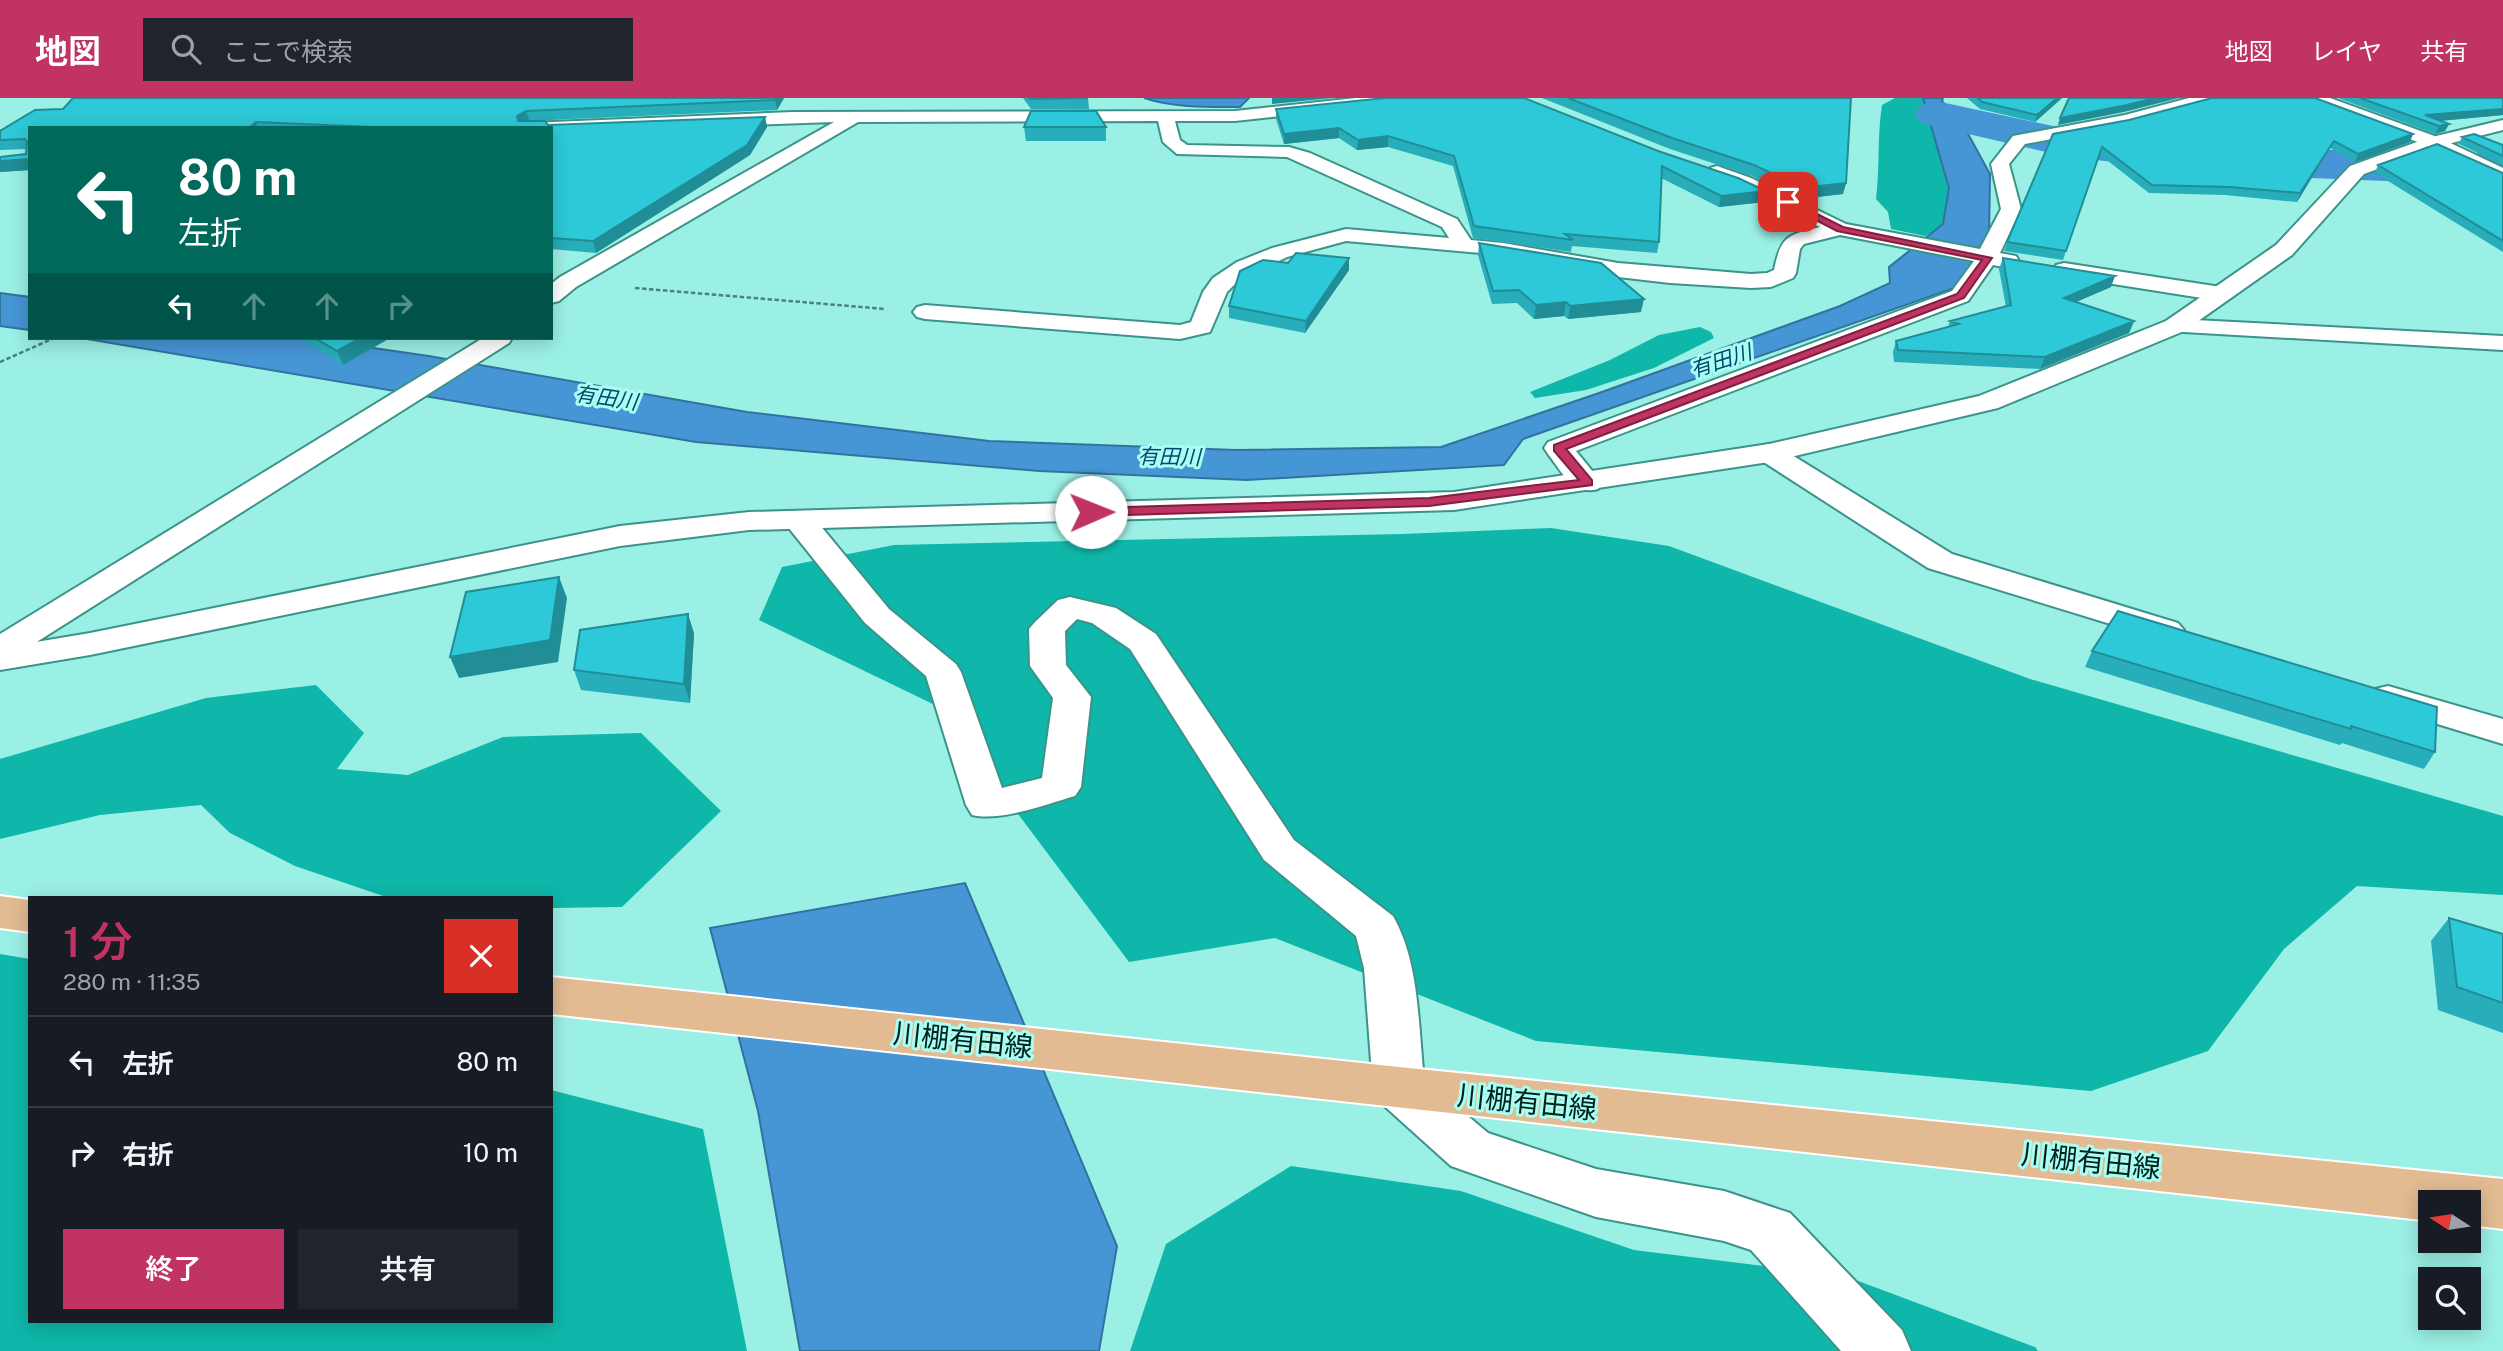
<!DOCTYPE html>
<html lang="ja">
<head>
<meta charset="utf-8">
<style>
  body { margin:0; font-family:"Public Sans","Noto Sans JP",sans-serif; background:#20242c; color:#f1f3f6; height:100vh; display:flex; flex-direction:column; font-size:26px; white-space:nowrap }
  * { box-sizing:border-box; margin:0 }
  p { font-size:23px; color:#9ea1a6 }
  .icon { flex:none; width:38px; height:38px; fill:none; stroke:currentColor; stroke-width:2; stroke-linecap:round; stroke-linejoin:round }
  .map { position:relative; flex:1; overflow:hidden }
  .drawer { position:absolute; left:28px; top:798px; width:525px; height:427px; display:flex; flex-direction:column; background:#171b24; border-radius:0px; box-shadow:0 4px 18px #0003 }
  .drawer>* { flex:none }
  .guide { position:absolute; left:28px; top:28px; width:525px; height:214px; border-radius:0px; box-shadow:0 4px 18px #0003; background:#00695c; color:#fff; overflow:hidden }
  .needle { width:46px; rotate:282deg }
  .tools { position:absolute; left:2418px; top:1092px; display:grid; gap:14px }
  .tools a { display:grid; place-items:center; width:63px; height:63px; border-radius:0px; background:#171b24; box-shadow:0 4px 18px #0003; font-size:35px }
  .pin { position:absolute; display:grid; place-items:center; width:60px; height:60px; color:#fff; margin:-30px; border-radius:14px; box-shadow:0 4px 10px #0006 }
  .me { position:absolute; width:77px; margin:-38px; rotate:89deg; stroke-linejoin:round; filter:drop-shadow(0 0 5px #0008) }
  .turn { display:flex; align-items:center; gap:24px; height:147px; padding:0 35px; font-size:32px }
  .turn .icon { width:91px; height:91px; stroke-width:2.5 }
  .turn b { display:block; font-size:49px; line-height:60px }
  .lanes { display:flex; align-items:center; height:66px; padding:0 35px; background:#0003; justify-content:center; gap:35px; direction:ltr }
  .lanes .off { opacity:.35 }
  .round { display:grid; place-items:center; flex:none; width:74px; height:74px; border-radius:0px; background:#20242c }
  .overview { display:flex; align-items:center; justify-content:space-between; height:119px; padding:0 35px }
  h1 { font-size:42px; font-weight:600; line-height:52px; color:#c03363 }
  .button { display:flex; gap:14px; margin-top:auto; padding:14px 35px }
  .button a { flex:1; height:80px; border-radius:0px; background:#c03363; color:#fff; font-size:28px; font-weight:600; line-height:80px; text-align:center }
  .button a+a { background:#20242c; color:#f1f3f6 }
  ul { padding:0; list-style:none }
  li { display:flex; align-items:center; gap:21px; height:91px; padding:0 35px; border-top:2px solid #363941 }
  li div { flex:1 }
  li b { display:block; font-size:26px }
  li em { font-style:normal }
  header { display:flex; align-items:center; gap:42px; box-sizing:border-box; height:98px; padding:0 35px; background:#c03363; color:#fff }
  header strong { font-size:33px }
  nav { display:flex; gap:38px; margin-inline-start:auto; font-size:24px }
  .search { width:490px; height:63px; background:#20242c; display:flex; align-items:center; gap:18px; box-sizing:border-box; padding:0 24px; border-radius:0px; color:#9ea1a6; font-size:26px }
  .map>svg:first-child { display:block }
</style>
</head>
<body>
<header>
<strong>地図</strong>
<div class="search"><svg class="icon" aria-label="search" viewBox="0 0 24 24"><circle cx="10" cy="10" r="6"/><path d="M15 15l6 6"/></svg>ここで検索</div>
<nav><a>地図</a><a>レイヤ</a><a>共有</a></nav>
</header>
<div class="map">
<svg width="2503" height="1253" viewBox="0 0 2503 1253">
  <rect width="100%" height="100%" fill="#9bf0e5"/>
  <path fill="#0eb7a9" d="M 1895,0 L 1933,0 L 1959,78 L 1952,125 L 1925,138 L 1891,131 L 1888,114 L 1876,101 C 1880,69 1877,39 1882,7 Z
    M 1700,229 L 1711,234 L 1714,240 L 1654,270 L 1586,292 L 1535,300 L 1530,294 L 1610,262 L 1659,237 Z
    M 1551,430 L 1669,448 L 2030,581 L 2503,718 L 2503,797 L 2357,788 L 2284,851 L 2208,953 L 2091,993 L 1536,943 L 1275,840 L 1129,864 L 937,608 L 759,522 L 782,469 L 894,447 L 1402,436 Z
    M 316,587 L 364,635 L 337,671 L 408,677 L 503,639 L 641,635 L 721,713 L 622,809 L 551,810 L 551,800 L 389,800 L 295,768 L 230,735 L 201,707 L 100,717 L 0,741 L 0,661 L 206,600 Z
    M 0,856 L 30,861 L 30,1223 L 551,1223 L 551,992 L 703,1031 L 747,1253 L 0,1253 Z
    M 1291,1068 L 1461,1093 L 1634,1152 L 1845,1178 L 2035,1249 L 2038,1253 L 1130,1253 L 1166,1146 Z"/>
  <path fill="#4696d5" stroke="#31739e" stroke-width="2" d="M 1144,0 L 1249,0 L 1240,9 C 1208,9 1175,10 1144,0 Z
    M 1923,0 L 1943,0 L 1942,3 L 1966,32 L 1990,76 L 1989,141 L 1957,189 L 1523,341 L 1504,367 L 1247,382 L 1039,373 L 696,344 L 81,240 L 304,240 L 429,258 L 747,314 L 989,343 L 1236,352 L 1441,349 L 1602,294 L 1840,208 L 1890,185 L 1889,169 L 1943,126 L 1949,90 Z
    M 0,195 L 30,199 L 30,232 L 0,228 Z
    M 965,785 L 1117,1148 L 1099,1253 L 800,1253 L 758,1013 L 710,830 Z"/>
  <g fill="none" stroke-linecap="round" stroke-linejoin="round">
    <path fill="#4696d5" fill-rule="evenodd" d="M 1936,3 L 2067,31 L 2238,49 L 2460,56 L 2503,54 L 2503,84 L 2460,86 L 2238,77 L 2067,59 L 1921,25 L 1914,16 L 1921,7 Z"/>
    <defs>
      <path id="minor" d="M 1356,0 L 1410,0 L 1402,5 L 1235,23 L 1175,23 L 1180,42 L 1187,47 L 1289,49 L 1310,55 L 1457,121 L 1471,142 L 1503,145 L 1618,165 L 1751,176 L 1767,175 L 1774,172 C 1781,137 1788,137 1820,129 L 1737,88 L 1710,78 L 1708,74 L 1710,70 L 1717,68 L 1751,80 L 1846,126 L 1980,151 L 2001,111 L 1991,66 L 2013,38 L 2125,17 L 2189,0 L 2216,0 L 2214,3 L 2126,27 L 2025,46 L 2009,66 L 2021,111 L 2000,155 L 2016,158 L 2019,163 L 2016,168 L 2008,170 L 1993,167 L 1968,203 L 1576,353 L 1602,385 L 1598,391 C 1573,398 1562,374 1548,356 L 1544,350 L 1548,344 L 1952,193 L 1974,163 L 1840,137 L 1804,146 L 1800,151 L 1796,175 L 1793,180 L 1771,189 L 1751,190 L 1670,185 L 1618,179 L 1503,157 L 1346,143 L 1287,159 L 1239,182 L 1227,194 L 1210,234 L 1180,241 L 925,221 L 917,219 L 913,214 L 917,209 L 925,207 L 1180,227 L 1191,224 L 1203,194 L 1213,180 L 1237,164 L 1272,150 L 1346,131 L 1449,140 L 1442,129 L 1287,59 L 1177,56 L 1163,44 L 1158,23 L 858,24 L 576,189 L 559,203 L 551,205 L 551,186 L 560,179 L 834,24 L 551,34 L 551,30 L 521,30 L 529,25 L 792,14 L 1235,13 Z
        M 2307,0 L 2330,0 L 2440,40 L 2503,70 L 2503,83 L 2428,48 L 2309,3 Z
        M 2064,165 L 2221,189 L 2229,191 L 2233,196 L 2229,201 L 2221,203 L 2056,177 L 2053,172 L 2056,167 Z
        M 2175,221 L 2503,238 L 2503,252 L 2166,233 L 2163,228 L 2166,223 Z
        M 483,240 L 512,240 L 509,245 L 13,559 L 0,562 L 0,536 Z
        M 1769,346 L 1779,349 L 1952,456 L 2178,525 L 2184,532 L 2178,539 L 2166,543 L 1928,470 L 1759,361 L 1755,355 L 1759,349 Z
        M 799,413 L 810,415 L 889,511 L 956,566 L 961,574 L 1002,690 L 1042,680 L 1053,600 L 1030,568 L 1029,531 L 1035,524 L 1058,502 L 1070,499 L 1116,510 L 1156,536 L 1294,742 L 1393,818 C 1420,865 1418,928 1424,981 L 1488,1035 L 1596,1071 L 1724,1093 L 1790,1115 L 1902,1232 L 1911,1253 L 1841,1253 L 1751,1152 L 1724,1143 L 1596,1119 L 1451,1068 L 1381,1005 L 1373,990 L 1364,870 L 1356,838 L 1264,762 L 1130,551 L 1092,525 L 1077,521 L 1065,533 L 1066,567 L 1091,599 L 1081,689 L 1075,698 C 1047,706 1000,724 972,717 L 966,707 L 926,578 L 865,525 L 788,429 L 783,422 L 788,415 Z
        M 2388,588 L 2503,621 L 2503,646 L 2375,607 L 2369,599 L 2375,591 Z"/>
      <path id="tertiary" d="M 2503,22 L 2503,32 L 2440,48 L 2364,76 L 2292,157 L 2184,233 L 1998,310 L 1769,364 L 1454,412 L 749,432 L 620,448 L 90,557 L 0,572 L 0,550 L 90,535 L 620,428 L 749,414 L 1454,394 L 1769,346 L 1979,298 L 2166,223 L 2276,147 L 2350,68 L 2428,40 Z"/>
      <path id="primary" d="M 0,798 L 30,802 L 30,834 L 0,830 Z
        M 551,879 L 1399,969 L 2503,1081 L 2503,1131 L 2469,1127 L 2469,1104 L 2431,1104 L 2431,1123 L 551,916 Z"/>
    </defs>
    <use href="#minor" stroke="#3b9389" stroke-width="4"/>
    <use href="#tertiary" stroke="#3b9389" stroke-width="4"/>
    <use href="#primary" stroke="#fff" stroke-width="4"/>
    <path stroke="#48827b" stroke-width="2.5" stroke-dasharray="4.5 2.5" stroke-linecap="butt" d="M 635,190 L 885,211
      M 0,264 L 52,241"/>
    <use href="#minor" fill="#fff" fill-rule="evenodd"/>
    <use href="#tertiary" fill="#fff" fill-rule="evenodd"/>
    <use href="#primary" fill="#e2bb93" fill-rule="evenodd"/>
  </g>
  <path fill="#28adba" d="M 73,0 L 784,0 L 777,12 L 528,23 L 548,27 L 765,19 L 767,29 L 750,57 L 596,155 L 551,151 L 551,30 L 30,30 L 30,72 L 0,74 L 0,59 L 26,56 L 27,51 L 0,52 L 0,33 L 63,11 Z
    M 1023,0 L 1088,0 L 1089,11 L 1031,11 Z
    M 1542,0 L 1851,0 L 1846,85 L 1843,96 L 1799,101 L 1752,78 L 1670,51 Z
    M 1967,0 L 2062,0 L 2035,24 L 1980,11 Z
    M 2338,0 L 2503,0 L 2503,17 L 2440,23 L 2449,26 L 2445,33 L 2435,36 Z
    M 1276,11 L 1658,53 L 1766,93 L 1764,104 L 1719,109 L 1661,80 L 1659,144 L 1657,155 L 1572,148 L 1571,154 L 1473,140 L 1453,68 L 1388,49 L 1357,52 L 1339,40 L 1284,46 L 1276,21 Z
    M 2129,22 L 2410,44 L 2355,64 L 2330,50 L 2297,104 L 2225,97 L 2149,95 L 2099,56 L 2063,162 L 2004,153 L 2007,144 Z
    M 1024,29 L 1106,29 L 1106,43 L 1026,43 Z
    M 2462,39 L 2503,47 L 2503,67 L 2459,46 Z
    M 2378,67 L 2503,75 L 2503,154 L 2375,75 Z
    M 1479,145 L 1641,214 L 1568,221 L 1564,218 L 1534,221 L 1517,205 L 1492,206 L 1478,157 Z
    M 1349,160 L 1349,172 L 1305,235 L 1229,220 L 1229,208 L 1288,165 Z
    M 2003,160 L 2111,189 L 2076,204 L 2134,223 L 2129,235 L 2040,271 L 1894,264 L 1893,254 L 1896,243 L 1948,229 L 1950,223 L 2006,209 L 1999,171 Z
    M 299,240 L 390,240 L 343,267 Z
    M 2118,513 L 2435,654 L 2424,671 L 2342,645 L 2340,647 L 2085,569 L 2092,553 Z
    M 694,535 L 690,605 L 581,592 L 574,572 Z
    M 2449,820 L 2503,836 L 2503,935 L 2438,912 L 2431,843 Z"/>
  <path fill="#208d97" d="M 776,0 L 784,0 L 777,12 L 775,2 Z
    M 1272,0 L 1332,0 L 1272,6 Z
    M 2057,0 L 2062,0 L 2035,24 L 2037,17 Z
    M 2155,0 L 2179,0 L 2124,14 L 2058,27 L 2060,20 Z
    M 2503,11 L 2503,17 L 2427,24 L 2425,17 Z
    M 526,13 L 529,22 L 520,28 L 517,18 Z
    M 765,19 L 767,29 L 750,57 L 596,155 L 593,143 Z
    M 256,24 L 258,30 L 249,30 Z
    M 2449,26 L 2445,33 L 2435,36 L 2439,28 Z
    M 1339,30 L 1339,40 L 1284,46 L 1284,36 Z
    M 2413,36 L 2410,44 L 2355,64 L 2358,56 Z
    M 1388,38 L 1388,49 L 1357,52 L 1358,42 Z
    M 2334,43 L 2330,50 L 2297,104 L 2300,95 Z
    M 30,61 L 30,72 L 0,74 L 0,63 Z
    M 1846,85 L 1843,96 L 1799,101 L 1802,90 Z
    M 1766,93 L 1764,104 L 1719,109 L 1721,98 Z
    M 1349,160 L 1349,172 L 1305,235 L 1306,223 Z
    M 2115,178 L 2111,189 L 2060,211 L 2064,200 Z
    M 1644,201 L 1641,214 L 1568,221 L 1570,208 Z
    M 1566,204 L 1564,218 L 1534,221 L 1536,207 Z
    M 2134,223 L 2129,235 L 2040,271 L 2045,259 Z
    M 361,240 L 390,240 L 343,267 L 337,253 Z
    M 559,479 L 567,500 L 558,564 L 459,580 L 450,559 Z
    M 688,516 L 694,535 L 690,605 L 684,586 Z"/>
  <path fill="#2ec9d8" stroke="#208d97" stroke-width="2" d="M 73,0 L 776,0 L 775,2 L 526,13 L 517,18 L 518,23 L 545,23 L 548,27 L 765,19 L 747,47 L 593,143 L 551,140 L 551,30 L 396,30 L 256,24 L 249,30 L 30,30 L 30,61 L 0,63 L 0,59 L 26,56 L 27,44 L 25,41 L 0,42 L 0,33 L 35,12 L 63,11 Z
    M 1029,0 L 1088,0 L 1030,1 Z
    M 1385,0 L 1524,0 L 1658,53 L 1738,80 L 1766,93 L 1721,98 L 1662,68 L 1659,144 L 1565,136 L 1573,142 L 1474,128 L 1454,58 L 1388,38 L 1358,42 L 1339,30 L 1284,36 L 1276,11 Z
    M 1568,0 L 1851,0 L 1846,85 L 1802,90 L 1754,67 L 1672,40 Z
    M 1978,0 L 2057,0 L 2037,17 L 1982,4 Z
    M 2069,0 L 2155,0 L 2127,7 L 2060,20 Z
    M 2212,0 L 2315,0 L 2413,36 L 2358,56 L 2334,43 L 2300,95 L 2229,89 L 2152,87 L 2102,49 L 2066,153 L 2007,144 L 2053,36 L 2129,22 Z
    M 2360,0 L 2503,0 L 2503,11 L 2425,17 L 2449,26 L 2439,28 Z
    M 1031,13 L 1096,13 L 1106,29 L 1024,29 Z
    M 2474,36 L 2503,47 L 2503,58 L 2462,39 Z
    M 2437,46 L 2503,75 L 2503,143 L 2378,67 Z
    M 1479,145 L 1601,165 L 1644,201 L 1570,208 L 1566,204 L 1536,207 L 1519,192 L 1493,193 Z
    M 1296,155 L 1349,160 L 1306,223 L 1229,208 L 1240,173 L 1263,162 L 1288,165 Z
    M 2003,160 L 2115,178 L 2064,200 L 2134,223 L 2045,259 L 1898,252 L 1896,243 L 1959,226 L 1950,223 L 2011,207 Z
    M 315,240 L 361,240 L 337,253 Z
    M 559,479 L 550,542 L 450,559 L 466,494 Z
    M 2118,513 L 2437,609 L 2435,654 L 2351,628 L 2351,631 L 2092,553 Z
    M 688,516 L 684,586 L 574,572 L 580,532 Z
    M 2449,820 L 2503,836 L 2503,905 L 2457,889 Z"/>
  <path fill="#c03363" stroke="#7d2140" stroke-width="2" d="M 1785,103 L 1791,103 L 1843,129 L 1992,160 L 1964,200 L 1566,351 L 1592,382 L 1592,387 L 1429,408 L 1091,418 L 1085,414 L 1091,410 L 1429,400 L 1579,382 L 1554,353 L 1554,347 L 1957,196 L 1982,162 L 1837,133 L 1785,106 Z"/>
  <g text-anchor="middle" stroke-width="6" stroke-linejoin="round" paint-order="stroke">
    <g font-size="21" font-style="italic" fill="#05456e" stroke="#a8fef2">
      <text transform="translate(1721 263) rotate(-18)" y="7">有田川</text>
      <text transform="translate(606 300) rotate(8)" y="7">有田川</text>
      <text transform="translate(1169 359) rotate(1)" y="7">有田川</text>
    </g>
    <g font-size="28" fill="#00221e" stroke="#a8fef2">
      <text transform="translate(963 942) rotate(6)" y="10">川棚有田線</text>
      <text transform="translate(1527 1004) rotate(6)" y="10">川棚有田線</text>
      <text transform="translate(2091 1063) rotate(6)" y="10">川棚有田線</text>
    </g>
  </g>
</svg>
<div class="tools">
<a><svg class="needle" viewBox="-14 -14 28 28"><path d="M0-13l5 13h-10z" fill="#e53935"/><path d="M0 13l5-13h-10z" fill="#9ea1a6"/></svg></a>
<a><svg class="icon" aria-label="search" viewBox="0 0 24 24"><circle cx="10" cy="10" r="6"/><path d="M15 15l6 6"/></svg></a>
</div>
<div class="pin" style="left:1788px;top:104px;background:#d93025"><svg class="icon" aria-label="arrive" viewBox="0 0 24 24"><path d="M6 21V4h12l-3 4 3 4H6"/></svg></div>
<svg class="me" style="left:1091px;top:414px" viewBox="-20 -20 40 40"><circle r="19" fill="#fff"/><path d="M0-13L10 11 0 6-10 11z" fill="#c03363"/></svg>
<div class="guide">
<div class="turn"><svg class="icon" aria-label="left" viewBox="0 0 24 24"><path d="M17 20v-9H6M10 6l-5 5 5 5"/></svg><div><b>80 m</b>左折</div></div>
<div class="lanes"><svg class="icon" aria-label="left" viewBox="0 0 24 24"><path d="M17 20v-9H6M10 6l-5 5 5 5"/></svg><svg class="icon off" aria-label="ahead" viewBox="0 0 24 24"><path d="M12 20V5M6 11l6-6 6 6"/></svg><svg class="icon off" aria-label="ahead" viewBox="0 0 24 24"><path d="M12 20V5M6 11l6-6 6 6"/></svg><svg class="icon off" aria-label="right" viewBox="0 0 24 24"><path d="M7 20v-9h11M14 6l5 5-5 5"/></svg></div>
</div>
<section class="drawer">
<div class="overview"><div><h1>1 分</h1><p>280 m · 11:35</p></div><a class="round" style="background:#d93025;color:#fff"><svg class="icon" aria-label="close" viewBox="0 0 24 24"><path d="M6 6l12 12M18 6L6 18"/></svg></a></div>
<ul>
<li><svg class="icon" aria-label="left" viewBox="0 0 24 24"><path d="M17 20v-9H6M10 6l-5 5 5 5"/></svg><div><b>左折</b></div><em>80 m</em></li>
<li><svg class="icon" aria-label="right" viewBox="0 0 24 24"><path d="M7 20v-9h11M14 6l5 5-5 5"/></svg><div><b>右折</b></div><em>10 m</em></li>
</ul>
<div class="button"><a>終了</a><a>共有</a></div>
</section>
</div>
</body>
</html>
